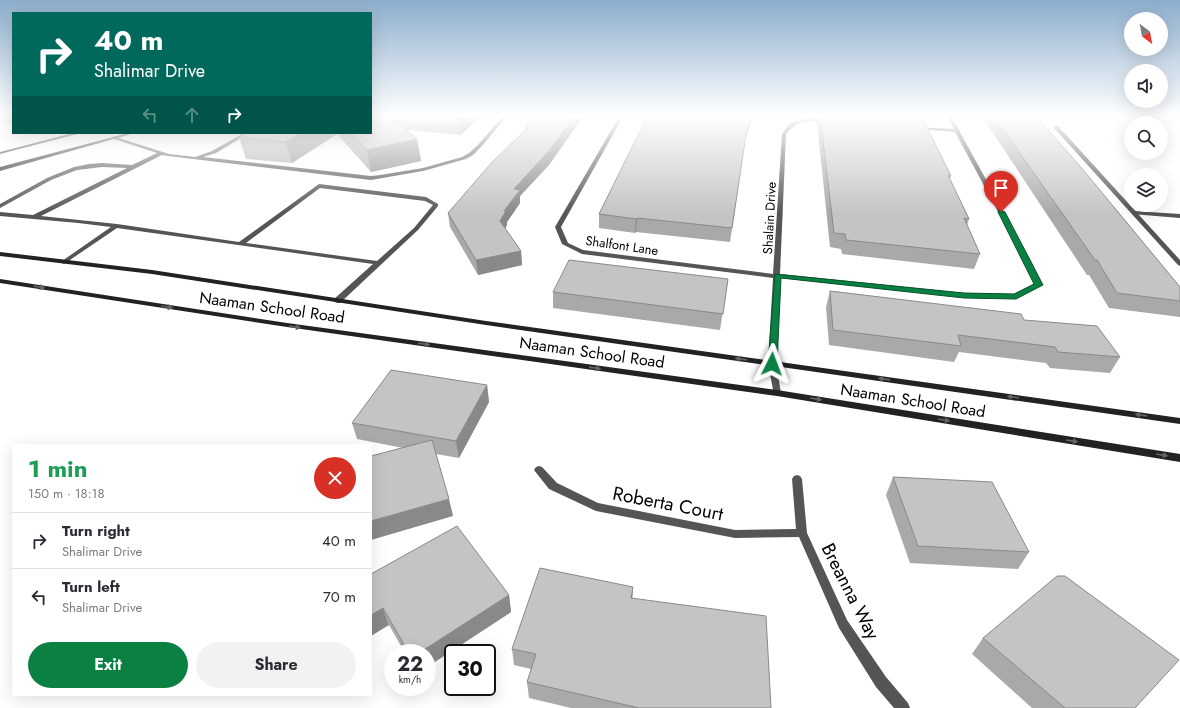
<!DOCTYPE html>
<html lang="en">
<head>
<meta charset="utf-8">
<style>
  body { margin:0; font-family:Jost,sans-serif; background:#f2f2f3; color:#2b2b33; height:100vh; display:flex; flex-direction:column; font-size:15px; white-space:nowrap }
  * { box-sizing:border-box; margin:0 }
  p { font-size:13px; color:#7c7c81 }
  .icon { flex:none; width:22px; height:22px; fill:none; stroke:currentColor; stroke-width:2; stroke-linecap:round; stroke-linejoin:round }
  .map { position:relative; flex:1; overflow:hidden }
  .details { position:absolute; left:12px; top:444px; width:360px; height:252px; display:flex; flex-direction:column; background:#fff; border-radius:0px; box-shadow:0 4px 16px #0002 }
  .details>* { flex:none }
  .hud { position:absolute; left:12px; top:12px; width:360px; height:122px; border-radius:0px; box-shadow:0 4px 16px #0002; background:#00695c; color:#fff; overflow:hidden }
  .needle { width:26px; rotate:148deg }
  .buttons { position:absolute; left:1124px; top:12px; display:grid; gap:8px }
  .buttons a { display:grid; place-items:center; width:44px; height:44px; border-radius:50%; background:#fff; box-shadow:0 4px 16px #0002; font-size:20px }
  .speed { position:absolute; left:384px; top:644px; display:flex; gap:8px; font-size:20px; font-weight:700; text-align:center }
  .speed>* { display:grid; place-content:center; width:52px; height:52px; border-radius:50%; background:#fff; box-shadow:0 4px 16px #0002; line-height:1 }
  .speed small { font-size:10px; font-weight:400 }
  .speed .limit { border:2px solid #111; border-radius:6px; background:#fff; color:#111 }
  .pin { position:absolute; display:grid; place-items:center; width:34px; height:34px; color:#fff; margin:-41px -17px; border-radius:50% 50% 50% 0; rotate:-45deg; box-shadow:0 0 4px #0007 }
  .pin .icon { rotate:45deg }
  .me { position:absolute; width:44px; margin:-22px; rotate:3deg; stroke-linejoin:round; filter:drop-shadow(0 0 3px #0008) }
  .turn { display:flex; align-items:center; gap:14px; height:84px; padding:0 16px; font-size:18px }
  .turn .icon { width:52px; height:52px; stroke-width:2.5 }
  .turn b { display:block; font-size:28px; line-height:34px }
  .lanes { display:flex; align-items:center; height:38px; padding:0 16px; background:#0003; justify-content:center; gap:20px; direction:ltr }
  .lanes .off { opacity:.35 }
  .round { display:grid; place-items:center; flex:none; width:42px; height:42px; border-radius:21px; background:#f2f2f3 }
  .summary { display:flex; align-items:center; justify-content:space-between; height:68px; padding:0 16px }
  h1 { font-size:24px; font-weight:700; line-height:30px; color:#1e9e55 }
  .button { display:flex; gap:8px; margin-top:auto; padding:8px 16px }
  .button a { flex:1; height:46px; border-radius:24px; background:#0b8043; color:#fff; font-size:16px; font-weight:700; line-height:46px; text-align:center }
  .button a+a { background:#f2f2f3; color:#2b2b33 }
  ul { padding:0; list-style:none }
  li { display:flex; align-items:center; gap:12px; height:56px; padding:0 16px; border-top:1px solid #e1e1e2 }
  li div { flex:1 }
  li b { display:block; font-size:15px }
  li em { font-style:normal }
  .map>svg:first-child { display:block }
</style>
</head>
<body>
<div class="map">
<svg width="1180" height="708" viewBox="0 0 1180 708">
  <rect width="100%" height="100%" fill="#fff"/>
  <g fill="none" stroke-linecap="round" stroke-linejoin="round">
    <path fill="#555" fill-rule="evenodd" d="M 504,115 L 508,115 L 481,147 L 473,155 L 466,159 L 423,171 L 371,180 L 168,156 L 162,155 L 41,216 L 117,224 L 239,242 L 319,184 L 426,197 L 438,204 L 438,206 L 418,230 L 340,303 L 337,303 L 333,301 L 334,299 L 373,264 L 117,228 L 64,264 L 62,263 L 62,261 L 111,227 L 78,223 L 0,216 L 0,212 L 33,215 L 127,168 L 102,167 L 77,170 L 51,180 L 0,208 L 0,204 L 47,178 L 74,167 L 89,164 L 102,163 L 132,165 L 157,153 L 114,139 L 114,137 L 116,137 L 169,154 L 195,157 L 212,151 L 244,133 L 249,133 L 216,153 L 203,157 L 371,176 L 380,175 L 423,168 L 462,157 L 469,153 L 478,145 ZM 320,188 L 425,201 L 433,205 L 414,228 L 377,261 L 246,243 Z
      M 1134,211 L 1180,214 L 1180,218 L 1132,214 L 1132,212 Z"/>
    <path fill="#555" fill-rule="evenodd" d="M 620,115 L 624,115 L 561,227 L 568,243 L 583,250 L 773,274 L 782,134 L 790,123 L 806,119 L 828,119 L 830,120 L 830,121 C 810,123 801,116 786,134 L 780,274 L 964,293 L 1015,294 L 1035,284 L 1027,265 L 955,132 L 917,129 L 915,128 L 917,127 L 954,129 L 946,115 L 950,115 L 960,131 L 960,132 L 1033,265 L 1042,285 L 1016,298 L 964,297 L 780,278 L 776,363 L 781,393 L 780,395 L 774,395 L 768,363 L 773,278 L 582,254 L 562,244 L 555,227 Z
      M 1054,126 L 1058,126 L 1180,260 L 1180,266 L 1178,265 L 1054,128 Z
      M 539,466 L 542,467 L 557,483 L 598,503 L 735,530 L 796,529 L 792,479 L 794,476 L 797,475 L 800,476 L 802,479 L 807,533 L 847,620 L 886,677 L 908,703 L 910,708 L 894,708 L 876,687 L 839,628 L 799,537 L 735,538 L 596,511 L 549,489 L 534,470 L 536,467 Z"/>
    <path fill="#222" fill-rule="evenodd" d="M 73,133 L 81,133 L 0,154 L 0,152 Z
      M 128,133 L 135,133 L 0,171 L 0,167 Z
      M 0,252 L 152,270 L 486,321 L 1180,418 L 1180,424 L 486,325 L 152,274 L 0,256 Z
      M 0,279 L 287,323 L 777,390 L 1180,454 L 1180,462 L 777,396 L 287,327 L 0,283 Z"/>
  </g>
  <path fill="#a9a9a9" d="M 0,115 L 13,115 L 13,127 L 0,119 Z
    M 371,115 L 483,115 L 460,135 L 406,130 L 417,139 L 421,161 L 371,172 L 337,134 L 292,163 L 246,159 L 239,137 L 247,133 L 371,133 Z
    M 536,115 L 584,115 L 549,165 L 520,196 L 520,203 L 507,222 L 507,225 L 505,229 L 521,251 L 522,265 L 478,275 L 450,227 L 448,213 L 525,131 L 525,127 Z
    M 648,115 L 755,115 L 754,115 L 745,140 L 730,242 L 636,232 L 635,233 L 599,228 L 599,214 Z
    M 816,115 L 919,115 L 918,119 L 951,176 L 950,179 L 969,219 L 967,225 L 980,254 L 974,269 L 842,254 L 841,249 L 830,247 L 817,122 L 818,118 L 817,118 Z
    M 981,115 L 1035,115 L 1086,173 L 1085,173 L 1180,287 L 1180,317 L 1109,308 L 1089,275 L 1087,275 Z
    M 728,279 L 720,330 L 553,308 L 553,292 Z
    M 830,291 L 1024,320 L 1120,357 L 1110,373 L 1050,368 L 1046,363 L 959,352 L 954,362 L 829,345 L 826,307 Z
    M 487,385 L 489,402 L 459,458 L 436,454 L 453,516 L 403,448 L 357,439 L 352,423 Z
    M 893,477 L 1029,552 L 1018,569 L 910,563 L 886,495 Z
    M 371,574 L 509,595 L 511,612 L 427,667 L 427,653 L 405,653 L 389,625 Z
    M 633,587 L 632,598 L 771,708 L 571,708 L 529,698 L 527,682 L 531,669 L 514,665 L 512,649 Z
    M 983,638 L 1135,708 L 1032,708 L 972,654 Z"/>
  <path fill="#898989" d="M 458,115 L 483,115 L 460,135 Z
    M 576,115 L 584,115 L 549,165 L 520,196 L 520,203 L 507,222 L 507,225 L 501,235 L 500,221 L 514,189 Z
    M 752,115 L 755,115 L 754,115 L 745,140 L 730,242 L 747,128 Z
    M 530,126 L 526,138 L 525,127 Z
    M 300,133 L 337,133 L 337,134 L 292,163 L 286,142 Z
    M 417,139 L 421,161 L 371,172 L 367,150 Z
    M 637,218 L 636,232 L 635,233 L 636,219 Z
    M 521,251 L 522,265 L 478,275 L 476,260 Z
    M 487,385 L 489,402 L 459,458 L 456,441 Z
    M 449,499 L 453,516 L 371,540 L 371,521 Z
    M 633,587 L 632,604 L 631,598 Z
    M 509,595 L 511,612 L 427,667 L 427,653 L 419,653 Z
    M 383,608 L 389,625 L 371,636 L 371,615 Z"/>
  <path fill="#c4c4c4" stroke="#898989" d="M 5,115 L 13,115 L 13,118 L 12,119 Z
    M 371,115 L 389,115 L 417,139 L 367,150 L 351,133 L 371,133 Z
    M 536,115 L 576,115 L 548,152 L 514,189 L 520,190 L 504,211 L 506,211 L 500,221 L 521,251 L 476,260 L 448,213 L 493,161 L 530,126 L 525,127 Z
    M 648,115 L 752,115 L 747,128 L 732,228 L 637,218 L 636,219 L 599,214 Z
    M 820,115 L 866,115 L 923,119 L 951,176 L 948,175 L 969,219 L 964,218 L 980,254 L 846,240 L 845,234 L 834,233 Z
    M 993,115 L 1035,115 L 1086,173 L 1085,172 L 1180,287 L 1180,301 L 1117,293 L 1097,260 L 1095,260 Z
    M 247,133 L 300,133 L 286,142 L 239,137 Z
    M 569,260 L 728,279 L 723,314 L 553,292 Z
    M 830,291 L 1021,314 L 1024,320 L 1097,326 L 1120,357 L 1058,352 L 1055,347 L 958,335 L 961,346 L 833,330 Z
    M 391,370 L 487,385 L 456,441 L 352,423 Z
    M 432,440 L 449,499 L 371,521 L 371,456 Z
    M 893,477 L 992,482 L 1029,552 L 918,546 Z
    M 457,526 L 509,595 L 419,653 L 409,653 L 383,608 L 371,615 L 371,574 Z
    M 540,568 L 633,587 L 631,598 L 766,616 L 771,708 L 639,708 L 527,682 L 536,654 L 512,649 Z
    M 1057,576 L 1065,576 L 1179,660 L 1135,708 L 1065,708 L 983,638 Z"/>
  <defs><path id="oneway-solid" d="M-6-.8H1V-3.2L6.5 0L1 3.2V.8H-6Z"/></defs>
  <g fill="#646464">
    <use href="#oneway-solid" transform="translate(39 287) rotate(9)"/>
    <use href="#oneway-solid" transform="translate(167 307) rotate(9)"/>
    <use href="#oneway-solid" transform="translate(295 327) rotate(8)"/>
    <use href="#oneway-solid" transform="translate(424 344) rotate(8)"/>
    <use href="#oneway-solid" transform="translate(741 359) rotate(-172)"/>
    <use href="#oneway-solid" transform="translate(595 368) rotate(8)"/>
    <use href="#oneway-solid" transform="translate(884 379) rotate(-172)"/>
    <use href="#oneway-solid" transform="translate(1013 397) rotate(-172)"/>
    <use href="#oneway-solid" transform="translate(816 399) rotate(9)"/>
    <use href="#oneway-solid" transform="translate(1141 415) rotate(-172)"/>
    <use href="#oneway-solid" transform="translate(944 420) rotate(9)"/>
    <use href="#oneway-solid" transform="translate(1072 441) rotate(9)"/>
    <use href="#oneway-solid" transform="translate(1162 455) rotate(9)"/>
  </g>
  <linearGradient id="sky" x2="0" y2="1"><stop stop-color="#8cadcc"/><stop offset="0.54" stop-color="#fff"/><stop offset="1" stop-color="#fff" stop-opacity="0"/></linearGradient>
  <rect width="1180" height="214" fill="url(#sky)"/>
  <path fill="#0b8043" stroke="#07532c" d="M 999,210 L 1005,212 L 1043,285 L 1041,286 L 1016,299 L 964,298 L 781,278 L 777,364 L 775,366 L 769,366 L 768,364 L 775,274 L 964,293 L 1014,294 L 1034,284 L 998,212 Z"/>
  <g text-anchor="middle" stroke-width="3.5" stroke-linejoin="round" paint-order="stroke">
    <g font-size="13" fill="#000" stroke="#fff">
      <text transform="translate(769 218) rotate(-87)" y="5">Shalain Drive</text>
      <text transform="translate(622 245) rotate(8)" y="5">Shalfont Lane</text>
    </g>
    <g font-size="16" fill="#000" stroke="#fff">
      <text transform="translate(272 307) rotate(8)" y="6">Naaman School Road</text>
      <text transform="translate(592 352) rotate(8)" y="6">Naaman School Road</text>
      <text transform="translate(913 400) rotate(9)" y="6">Naaman School Road</text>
    </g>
    <g font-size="19" fill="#000" stroke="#fff">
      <text transform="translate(668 503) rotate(11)" y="7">Roberta Court</text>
      <text transform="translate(851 591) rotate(63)" y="7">Breanna Way</text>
    </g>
  </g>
</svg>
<div class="buttons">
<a><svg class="needle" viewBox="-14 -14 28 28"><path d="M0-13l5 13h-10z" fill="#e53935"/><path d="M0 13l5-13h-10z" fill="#7c7c81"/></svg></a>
<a><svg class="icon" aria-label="sound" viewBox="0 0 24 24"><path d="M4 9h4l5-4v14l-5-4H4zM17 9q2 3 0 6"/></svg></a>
<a><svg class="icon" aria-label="search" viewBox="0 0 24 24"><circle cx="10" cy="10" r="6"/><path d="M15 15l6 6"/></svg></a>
<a><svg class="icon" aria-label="layers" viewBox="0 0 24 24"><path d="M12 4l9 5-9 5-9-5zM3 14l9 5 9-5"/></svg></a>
</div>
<div class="speed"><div>22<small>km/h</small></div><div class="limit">30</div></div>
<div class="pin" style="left:1001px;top:212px;background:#d93025"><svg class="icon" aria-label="arrive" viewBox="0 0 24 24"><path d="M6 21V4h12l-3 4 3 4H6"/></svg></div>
<svg class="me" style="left:772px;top:364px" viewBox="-20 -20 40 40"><path d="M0-17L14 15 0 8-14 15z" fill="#0b8043" stroke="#fff" stroke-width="4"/></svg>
<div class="hud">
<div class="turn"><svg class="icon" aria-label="right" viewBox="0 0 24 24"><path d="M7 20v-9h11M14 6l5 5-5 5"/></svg><div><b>40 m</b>Shalimar Drive</div></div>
<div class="lanes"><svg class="icon off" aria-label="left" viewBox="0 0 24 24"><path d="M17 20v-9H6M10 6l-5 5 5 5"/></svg><svg class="icon off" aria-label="ahead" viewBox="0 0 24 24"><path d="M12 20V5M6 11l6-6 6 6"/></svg><svg class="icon" aria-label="right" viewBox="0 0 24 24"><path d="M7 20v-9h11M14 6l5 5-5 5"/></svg></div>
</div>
<section class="details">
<div class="summary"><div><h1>1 min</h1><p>150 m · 18:18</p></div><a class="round" style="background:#d93025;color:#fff"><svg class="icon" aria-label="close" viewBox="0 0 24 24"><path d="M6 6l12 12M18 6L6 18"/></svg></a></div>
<ul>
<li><svg class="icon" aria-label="right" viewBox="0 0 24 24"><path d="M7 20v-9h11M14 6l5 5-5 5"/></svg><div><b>Turn right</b><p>Shalimar Drive</p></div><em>40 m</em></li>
<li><svg class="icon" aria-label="left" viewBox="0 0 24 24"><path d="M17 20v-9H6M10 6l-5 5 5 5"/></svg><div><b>Turn left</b><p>Shalimar Drive</p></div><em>70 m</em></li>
</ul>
<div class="button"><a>Exit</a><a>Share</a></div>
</section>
</div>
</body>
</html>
